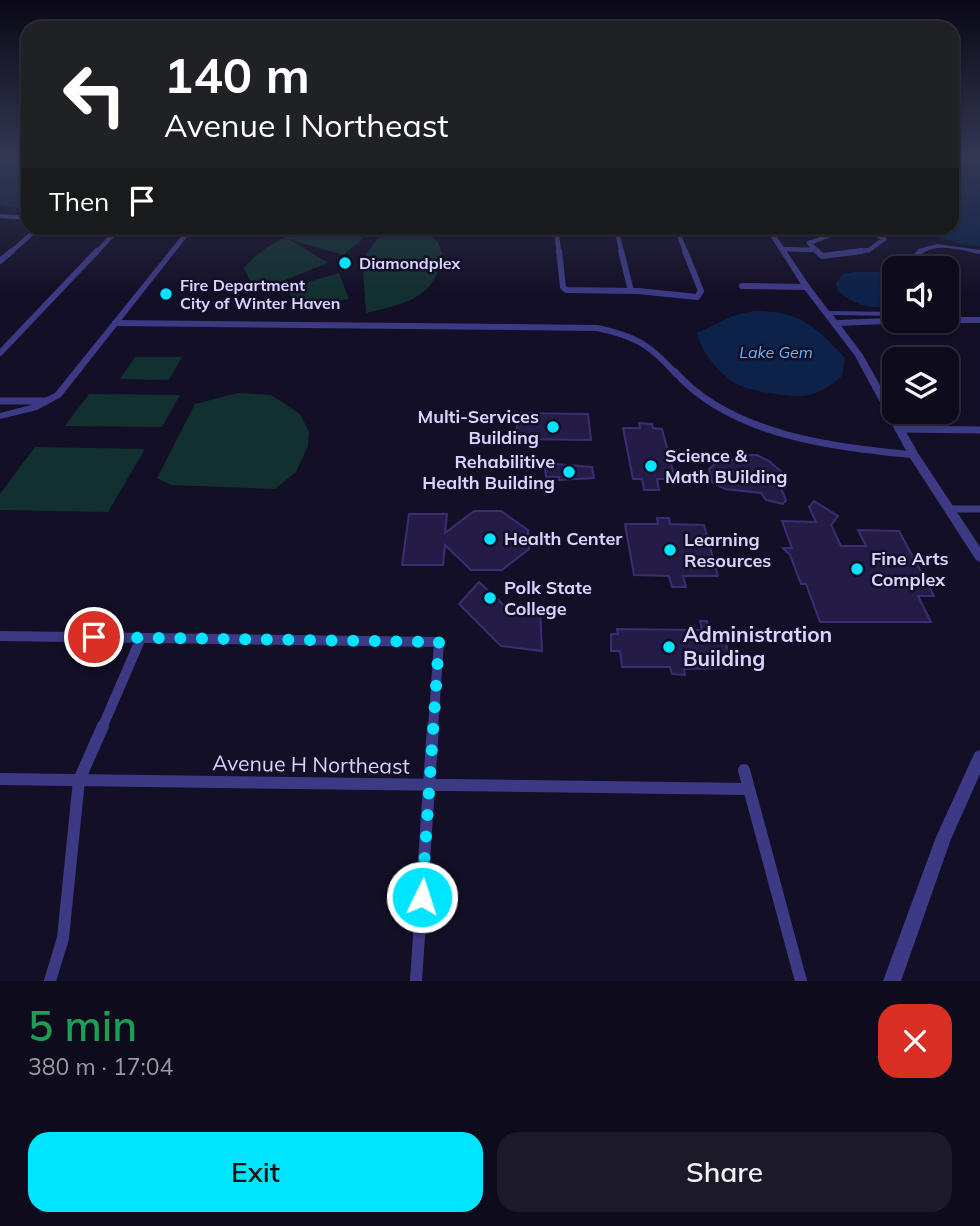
<!DOCTYPE html>
<html lang="en">
<head>
<meta charset="utf-8">
<style>
  body { margin:0; font-family:Mulish,sans-serif; background:#1c1929; color:#f1f3f6; height:100vh; display:flex; flex-direction:column; font-size:26px; white-space:nowrap }
  * { box-sizing:border-box; margin:0 }
  p { font-size:23px; color:#9b9ba3 }
  .icon { flex:none; width:38px; height:38px; fill:none; stroke:currentColor; stroke-width:2; stroke-linecap:round; stroke-linejoin:round }
  .map { position:relative; height:981px; overflow:hidden }
  .sheet { display:flex; flex-direction:column; background:#0e0b1c; flex:1 }
  .sheet>* { flex:none }
  .hud { position:absolute; left:21px; top:21px; width:938px; height:214px; border-radius:21px; box-shadow:0 2px 5px #0004,0 0 0 2px #2e2b3b; background:#202124; color:#fff; overflow:hidden }
  .fabs { position:absolute; left:882px; top:256px; display:grid; gap:14px }
  .fabs a { display:grid; place-items:center; width:77px; height:77px; border-radius:14px; background:#0e0b1c; box-shadow:0 2px 5px #0004,0 0 0 2px #2e2b3b; font-size:35px }
  .pin { position:absolute; display:grid; place-items:center; width:60px; height:60px; color:#fff; margin:-30px; border:4px solid #fff; border-radius:50%; box-shadow:0 2px 7px #0007 }
  .me { position:absolute; width:77px; margin:-38px; rotate:4deg; stroke-linejoin:round; filter:drop-shadow(0 0 5px #0008) }
  .turn { display:flex; align-items:center; gap:24px; height:147px; padding:0 28px; font-size:32px }
  .turn .icon { width:91px; height:91px; stroke-width:2.5 }
  .turn b { display:block; font-size:49px; line-height:60px }
  .then { display:flex; align-items:center; height:66px; padding:0 28px; background:#0003; gap:14px; font-size:26px }
  .round { display:grid; place-items:center; flex:none; width:74px; height:74px; border-radius:21px; background:#1c1929 }
  .overview { display:flex; align-items:center; justify-content:space-between; height:119px; padding:0 28px }
  h1 { font-size:42px; font-weight:600; line-height:52px; color:#1e9e55 }
  .action { display:flex; gap:14px; margin-top:auto; padding:14px 28px }
  .action a { flex:1; height:80px; border-radius:21px; background:#00e5ff; color:#111; font-size:28px; font-weight:600; line-height:80px; text-align:center }
  .action a+a { background:#1c1929; color:#f1f3f6 }
  .map>svg:first-child { display:block }
</style>
</head>
<body>
<div class="map">
<svg width="980" height="981" viewBox="0 0 980 981">
  <rect width="100%" height="100%" fill="#130f26"/>
  <path fill="#12302f" d="M 307,228 L 376,228 L 343,255 L 289,239 L 328,263 L 255,292 L 244,268 C 261,247 283,238 307,228 Z
    M 386,228 C 410,227 438,226 442,255 L 437,262 L 364,257 Z
    M 439,266 C 432,300 396,306 366,313 L 363,269 Z
    M 339,273 L 349,299 C 324,305 302,309 284,289 Z
    M 135,357 L 182,357 L 169,380 L 120,379 Z
    M 238,393 L 271,395 L 300,414 L 309,432 L 308,446 L 296,472 L 275,489 L 171,485 L 157,478 L 195,404 Z
    M 89,394 L 180,395 L 162,427 L 65,426 Z
    M 35,447 L 145,449 L 108,512 L 0,510 L 0,494 Z"/>
  <path fill="#0c2248" d="M 0,157 L 28,157 L 28,211 L 0,204 Z
    M 952,157 L 980,157 L 980,246 L 965,245 L 905,228 L 952,228 Z
    M 853,272 L 894,272 L 894,305 C 872,311 855,305 838,291 L 836,283 L 843,274 Z
    M 753,311 C 799,310 815,326 845,358 L 842,376 C 832,384 822,392 809,395 C 794,399 743,391 730,380 C 715,368 701,351 697,333 L 735,315 Z"/>
  <path fill="#241b47" stroke="#3b2d73" stroke-width="2" d="M 504,413 L 588,414 L 591,440 L 517,439 L 517,420 L 504,419 Z
    M 639,423 L 652,424 L 653,428 L 662,429 L 675,479 L 657,479 L 659,490 L 644,490 L 642,479 L 633,479 L 623,428 L 640,428 Z
    M 748,455 L 757,455 L 769,461 L 783,473 L 786,480 L 783,483 L 785,488 L 781,488 L 786,500 L 783,504 L 766,500 L 761,493 L 725,489 L 712,482 L 709,469 L 720,460 L 744,460 Z
    M 555,464 L 592,467 L 594,478 L 559,480 L 559,477 L 546,477 L 545,466 Z
    M 814,501 L 838,516 L 831,525 L 841,546 L 866,546 L 858,530 L 899,531 L 934,596 L 918,596 L 931,622 L 820,622 L 806,584 L 801,584 L 790,555 L 783,548 L 792,548 L 782,521 L 816,522 L 809,507 Z
    M 474,511 L 501,511 L 528,530 L 529,549 L 502,570 L 471,570 L 445,545 L 443,565 L 402,565 L 409,514 L 447,514 L 445,533 Z
    M 657,518 L 669,518 L 670,524 L 704,525 L 718,576 L 683,576 L 686,587 L 672,587 L 669,576 L 634,575 L 625,524 L 658,524 Z
    M 479,582 L 511,612 L 518,606 L 540,607 L 542,651 L 501,646 L 459,604 Z
    M 700,621 L 707,621 L 709,630 L 722,630 L 730,658 L 719,658 L 721,668 L 684,669 L 685,675 L 672,674 L 670,667 L 622,667 L 620,651 L 611,651 L 611,634 L 618,634 L 617,629 L 702,630 Z"/>
  <g fill="none" stroke-linecap="round" stroke-linejoin="round">
    <path stroke="#3d3a85" stroke-width="4.5" d="M 556,228 L 559,253
      M 616,228 L 622,253
      M 676,228 L 686,253
      M 782,249 L 814,250
      M 10,253 L 38,228
      M 96,253 L 119,228
      M 819,253 L 809,243 L 828,236
      M 848,253 L 869,250 L 884,239 L 865,228"/>
    <path stroke="#3d3a85" stroke-width="6" d="M 559,251 L 563,287 L 566,290 L 638,291 L 697,297 L 701,291 L 685,251
      M 621,251 L 631,291
      M 817,251 L 822,256 L 862,251
      M 0,261 L 12,251
      M 742,286 L 807,287
      M 947,320 L 980,320
      M 115,323 L 597,328 C 636,336 650,345 676,374
      M 837,323 L 912,320
      M 0,353 L 97,251"/>
    <path stroke="#3d3a85" stroke-width="7" d="M 675,372 C 732,436 834,447 914,455
      M 0,401 L 46,401
      M 898,429 L 980,430
      M 949,509 L 980,509"/>
    <path stroke="#3d3a85" stroke-width="10" d="M 0,636 L 439,642 L 433,728
      M 102,728 L 141,638"/>
    <path stroke="#3d3a85" stroke-width="12" d="M 744,770 L 801,981
      M 0,779 L 748,789
      M 50,981 L 63,938 L 79,780 L 103,726
      M 416,981 L 433,726"/>
    <path fill="#3d3a85" fill-rule="evenodd" d="M 0,214 L 28,216 L 28,220 L 0,218 Z
      M 188,228 L 194,228 L 61,397 L 37,410 L 0,419 L 0,413 L 31,405 L 55,393 Z
      M 765,228 L 771,228 L 810,286 L 829,311 L 894,312 L 894,316 L 833,315 L 863,355 L 918,453 L 980,547 L 980,562 L 976,560 L 910,458 L 855,356 L 804,289 Z
      M 937,244 L 980,250 L 980,254 C 960,250 935,241 919,256 L 920,268 L 913,268 L 913,255 L 919,249 Z
      M 980,750 L 980,774 L 951,839 L 901,981 L 883,981 L 936,837 L 975,752 Z"/>
  </g>
  <linearGradient id="sky" x2="0" y2="1"><stop stop-color="#0a0815"/><stop offset="0.53" stop-color="#333752"/><stop offset="1" stop-color="#333752" stop-opacity="0"/></linearGradient>
  <rect width="980" height="294" fill="url(#sky)"/>
  <g fill="none" stroke-linecap="round" stroke-linejoin="round">
    <path stroke="#00e5ff" stroke-width="12" stroke-dasharray="0 21.6" d="M 94,637 L 439,642 L 422,897"/>
  </g>
  <g fill="#00e5ff" stroke="#130f26" stroke-width="2.5">
    <circle cx="345" cy="263" r="7"/>
    <circle cx="166" cy="294" r="7"/>
    <circle cx="553" cy="427" r="7"/>
    <circle cx="651" cy="466" r="7"/>
    <circle cx="569" cy="472" r="7"/>
    <circle cx="490" cy="539" r="7"/>
    <circle cx="670" cy="550" r="7"/>
    <circle cx="857" cy="569" r="7"/>
    <circle cx="490" cy="598" r="7"/>
    <circle cx="669" cy="647" r="7"/>
  </g>
  <g text-anchor="middle" stroke-width="5" stroke-linejoin="round" paint-order="stroke">
    <g font-size="16" font-weight="bold" fill="#d9d4ff" stroke="#130f26" text-anchor="start">
      <text x="359" y="269">Diamondplex</text>
      <text x="180" y="291">Fire Department<tspan x="180" dy="18">City of Winter Haven</tspan></text>
    </g>
    <g font-size="16" font-style="italic" fill="#62b6ff" stroke="#130f26">
      <text x="776" y="358">Lake Gem</text>
    </g>
    <g font-size="18" font-weight="bold" fill="#d9d4ff" stroke="#130f26" text-anchor="start">
      <text x="539" y="423" text-anchor="end">Multi-Services<tspan x="539" dy="21">Building</tspan></text>
      <text x="665" y="462">Science &amp;<tspan x="665" dy="21">Math BUilding</tspan></text>
      <text x="555" y="468" text-anchor="end">Rehabilitive<tspan x="555" dy="21">Health Building</tspan></text>
      <text x="504" y="545">Health Center</text>
      <text x="684" y="546">Learning<tspan x="684" dy="21">Resources</tspan></text>
      <text x="871" y="565">Fine Arts<tspan x="871" dy="21">Complex</tspan></text>
      <text x="504" y="594">Polk State<tspan x="504" dy="21">College</tspan></text>
    </g>
    <g font-size="21" font-weight="bold" fill="#d9d4ff" stroke="#130f26" text-anchor="start">
      <text x="683" y="642">Administration<tspan x="683" dy="24">Building</tspan></text>
    </g>
    <g font-size="21" fill="#d9d4ff" stroke="#130f26">
      <text transform="translate(311 765) rotate(1)" y="7">Avenue H Northeast</text>
    </g>
  </g>
</svg>
<div class="fabs">
<a><svg class="icon" aria-label="sound" viewBox="0 0 24 24"><path d="M4 9h4l5-4v14l-5-4H4zM17 9q2 3 0 6"/></svg></a>
<a><svg class="icon" aria-label="layers" viewBox="0 0 24 24"><path d="M12 4l9 5-9 5-9-5zM3 14l9 5 9-5"/></svg></a>
</div>
<div class="pin" style="left:94px;top:637px;background:#d93025"><svg class="icon" aria-label="arrive" viewBox="0 0 24 24"><path d="M6 21V4h12l-3 4 3 4H6"/></svg></div>
<svg class="me" style="left:422px;top:897px" viewBox="-20 -20 40 40"><circle r="17" fill="#00e5ff" stroke="#fff" stroke-width="3"/><path d="M0-11L8 9 0 5-8 9z" fill="#fff"/></svg>
<div class="hud">
<div class="turn"><svg class="icon" aria-label="left" viewBox="0 0 24 24"><path d="M17 20v-9H6M10 6l-5 5 5 5"/></svg><div><b>140 m</b>Avenue I Northeast</div></div>
<div class="then">Then<svg class="icon" aria-label="arrive" viewBox="0 0 24 24"><path d="M6 21V4h12l-3 4 3 4H6"/></svg></div>
</div>
</div>
<section class="sheet">
<div class="overview"><div><h1>5 min</h1><p>380 m · 17:04</p></div><a class="round" style="background:#d93025;color:#fff"><svg class="icon" aria-label="close" viewBox="0 0 24 24"><path d="M6 6l12 12M18 6L6 18"/></svg></a></div>
<div class="action"><a>Exit</a><a>Share</a></div>
</section>
</body>
</html>
